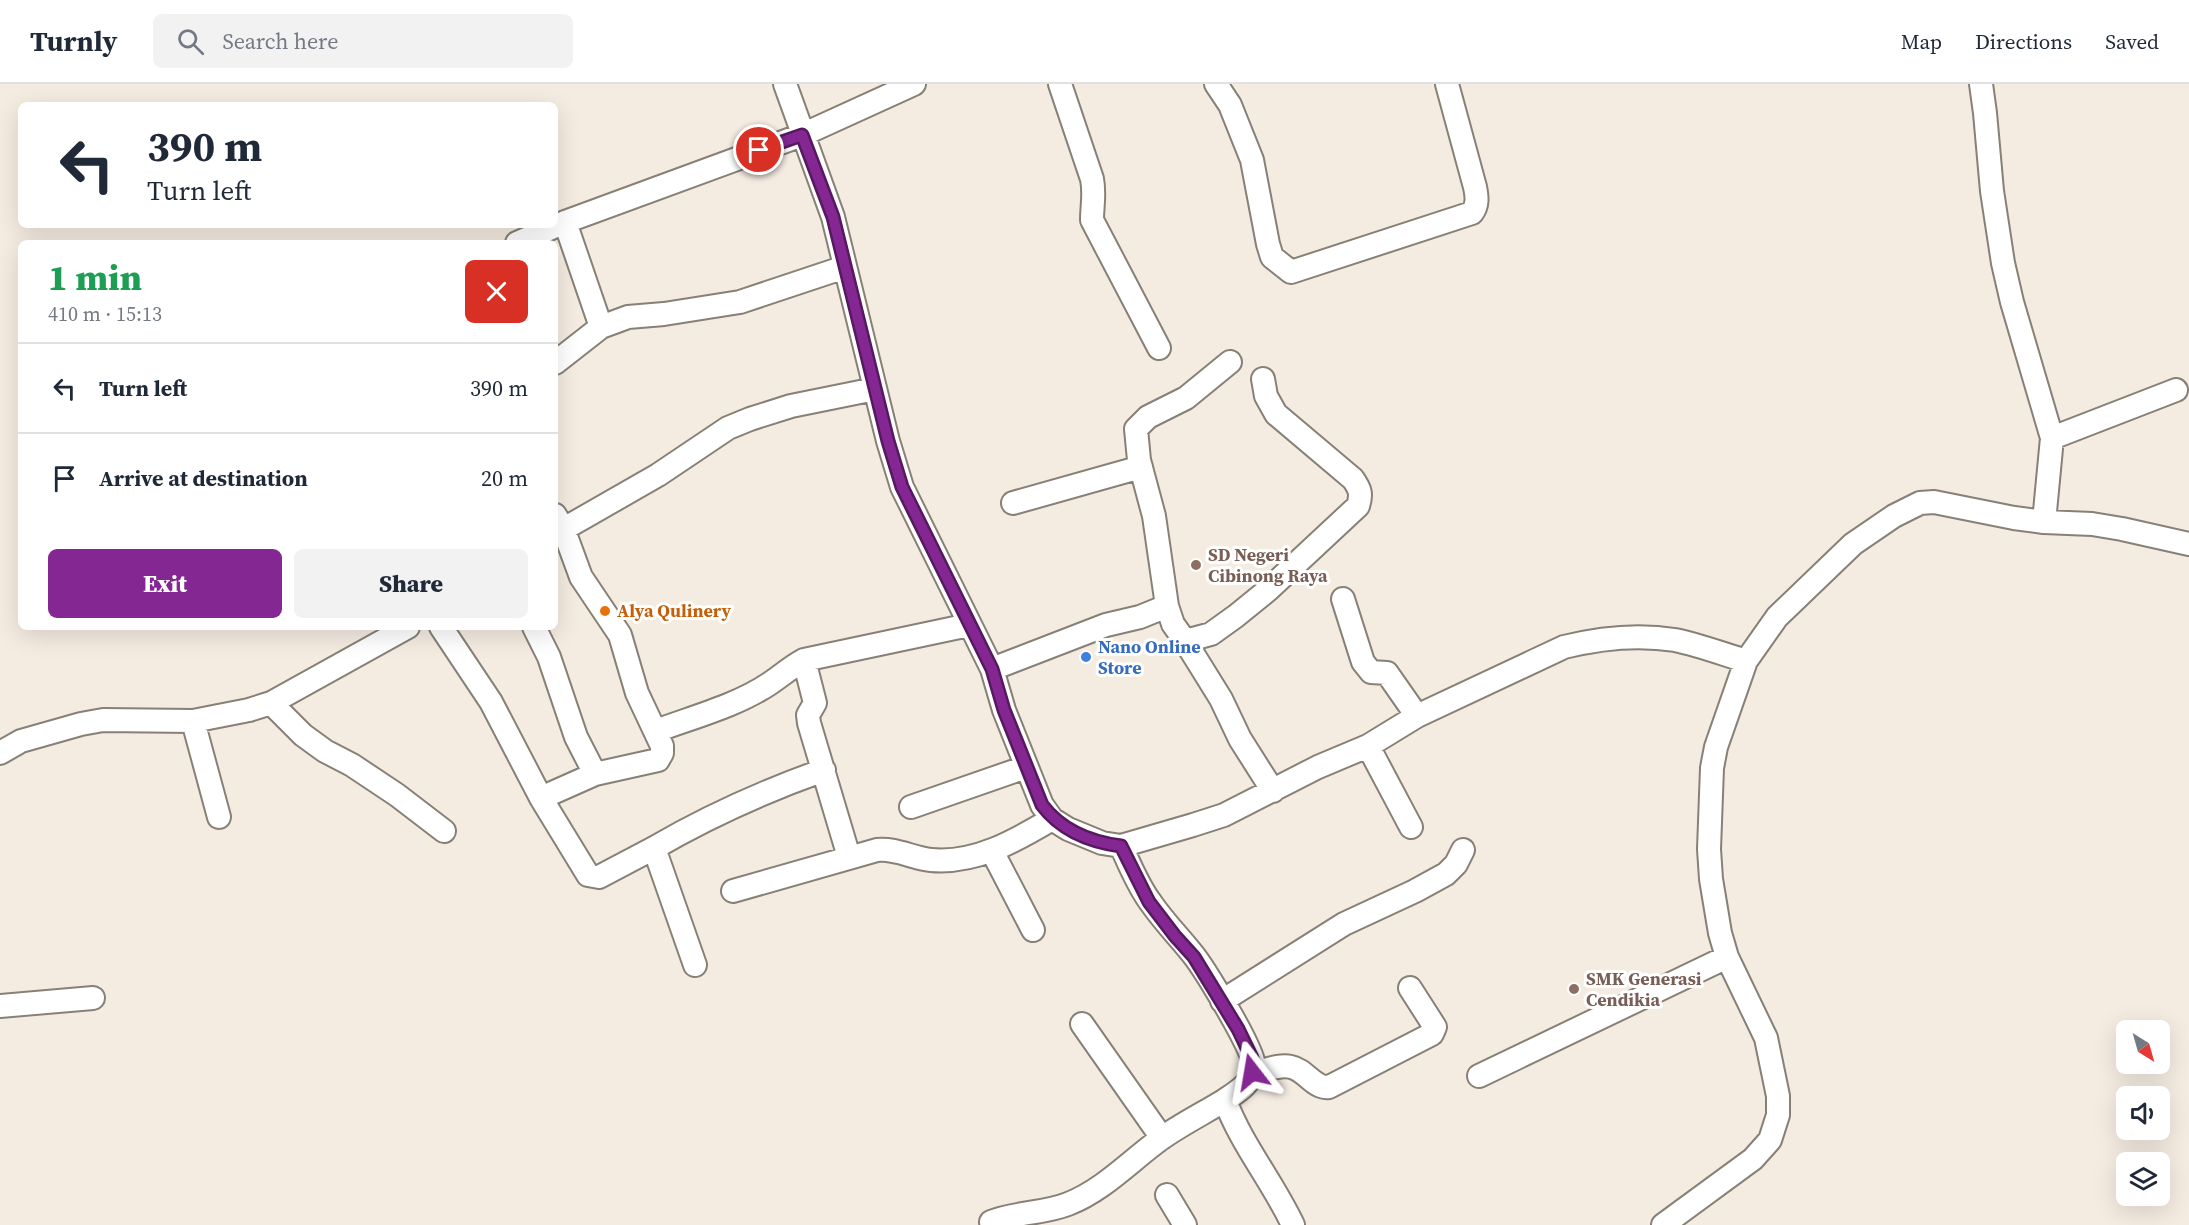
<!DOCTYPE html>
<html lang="en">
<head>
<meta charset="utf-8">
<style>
  body { margin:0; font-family:"Source Serif 4",serif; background:#f2f2f3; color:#1f2937; height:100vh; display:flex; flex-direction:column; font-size:22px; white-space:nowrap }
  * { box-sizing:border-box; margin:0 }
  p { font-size:20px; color:#747a83 }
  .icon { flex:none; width:33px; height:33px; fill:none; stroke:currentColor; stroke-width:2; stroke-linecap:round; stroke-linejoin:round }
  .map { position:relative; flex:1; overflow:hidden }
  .panel { position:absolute; left:18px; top:156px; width:540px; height:390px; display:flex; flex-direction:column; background:#fff; border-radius:9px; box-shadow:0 6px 24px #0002 }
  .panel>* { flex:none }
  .hud { position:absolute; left:18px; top:18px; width:540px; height:126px; border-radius:9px; box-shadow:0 6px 24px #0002; background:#fff; color:#1f2937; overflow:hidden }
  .needle { width:39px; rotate:143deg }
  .fabs { position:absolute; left:2116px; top:936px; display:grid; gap:12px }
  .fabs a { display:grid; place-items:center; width:54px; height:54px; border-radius:9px; background:#fff; box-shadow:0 6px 24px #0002; font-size:30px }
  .pin { position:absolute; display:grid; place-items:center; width:51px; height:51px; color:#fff; margin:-26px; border:3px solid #fff; border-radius:50%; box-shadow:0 2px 6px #0007 }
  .me { position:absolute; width:66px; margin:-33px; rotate:346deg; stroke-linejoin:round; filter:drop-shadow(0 0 4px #0008) }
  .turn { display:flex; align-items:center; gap:21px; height:126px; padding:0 30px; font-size:27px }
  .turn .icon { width:78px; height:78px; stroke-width:2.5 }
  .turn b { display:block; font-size:42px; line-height:51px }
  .round { display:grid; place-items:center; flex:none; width:63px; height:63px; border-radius:9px; background:#f2f2f3 }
  .overview { display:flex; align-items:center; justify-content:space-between; height:102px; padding:0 30px }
  h1 { font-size:36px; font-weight:800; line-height:45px; color:#1e9e55 }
  .primary-button { display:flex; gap:12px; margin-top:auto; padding:12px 30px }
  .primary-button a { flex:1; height:69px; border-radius:9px; background:#852792; color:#fff; font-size:24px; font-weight:800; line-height:69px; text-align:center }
  .primary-button a+a { background:#f2f2f3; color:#1f2937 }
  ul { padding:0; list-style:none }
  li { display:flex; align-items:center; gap:18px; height:90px; padding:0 30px; border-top:2px solid #e0e1e3 }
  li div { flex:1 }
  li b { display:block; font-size:22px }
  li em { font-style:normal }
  header { display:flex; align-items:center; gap:36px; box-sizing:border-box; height:84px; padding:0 30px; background:#fff; border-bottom:2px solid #e0e1e3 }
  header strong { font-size:28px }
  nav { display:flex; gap:33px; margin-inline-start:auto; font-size:21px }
  .search { width:420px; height:54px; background:#f2f2f3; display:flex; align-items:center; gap:15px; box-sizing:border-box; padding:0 21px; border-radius:9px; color:#747a83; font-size:22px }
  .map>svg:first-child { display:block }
</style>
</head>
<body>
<header>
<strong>Turnly</strong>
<div class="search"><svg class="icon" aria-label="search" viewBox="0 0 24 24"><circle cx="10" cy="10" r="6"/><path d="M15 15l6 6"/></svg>Search here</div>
<nav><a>Map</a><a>Directions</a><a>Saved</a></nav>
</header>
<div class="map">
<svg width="2189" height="1141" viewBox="0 0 2189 1141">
  <rect width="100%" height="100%" fill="#f4ebe1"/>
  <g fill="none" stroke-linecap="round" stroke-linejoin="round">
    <defs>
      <path id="minor" d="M 785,0 L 833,133 L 888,357 L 902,403 L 992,585 L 1004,626 L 1042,721 L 1052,735 L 1068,745 L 1102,759 L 1121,762 L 1193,741 L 1224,731 L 1318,683 L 1368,662 L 1417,632 L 1564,563 C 1600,554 1638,550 1675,556 C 1699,561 1723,570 1746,577
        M 1060,0 L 1092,95 C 1095,110 1092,122 1092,136 L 1159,264
        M 1216,0 L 1230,21 L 1252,76 L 1268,160 L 1272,173 L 1291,188 L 1472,129 C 1478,121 1477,113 1475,103 L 1447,0
        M 1981,0 L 1985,29 L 1992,107 L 2003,179 L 2012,218 L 2052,354 L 2044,438
        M 565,138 L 601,243
        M 517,159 L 565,138 L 802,51 L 914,0
        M 555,279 L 601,243 L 628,233 L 664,230 L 740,218 L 845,183
        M 2052,354 L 2176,306
        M 1013,419 L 1141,383
        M 555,450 L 658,391 L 728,344 L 750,335 L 791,322 L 875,305
        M 1343,515 L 1363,578 L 1371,588 L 1387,589 L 1417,632
        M 1167,522 L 1154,432 L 1139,376 L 1136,345 L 1148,333 L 1186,314 L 1230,278
        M 441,543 L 491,618 L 541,714 L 588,791 L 599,793 L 654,764 L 695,881
        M 534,543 L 549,573 L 576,653 L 595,690
        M 1185,557 L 1221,615 L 1240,655 L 1273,707
        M 804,576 L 815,619 L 808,631 L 809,639 L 849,773
        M 992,585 L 1106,541 L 1140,533 L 1167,522 L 1173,540 L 1185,557 L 1211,550 L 1236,532 L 1268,506 L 1358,422 C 1362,410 1360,405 1353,395 L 1276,330 L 1266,312 L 1263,295
        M 271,619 L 303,651 L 325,667 L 352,681 L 397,711 L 444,747
        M 193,637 L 219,733
        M 656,647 C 693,633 736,622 769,600 C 781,592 791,583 804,576 L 969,541
        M 1368,662 L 1411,743
        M 0,669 L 21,657 L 81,640 L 103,636 L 193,637 L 249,626 L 271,619 L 408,543
        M 541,714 L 595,690 L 658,676 L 662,669 L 662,662 L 637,609 L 620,551 L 581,493 L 563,444 L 555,431
        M 911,723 L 1026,683
        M 1121,762 C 1130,781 1138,802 1151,819 C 1164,838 1181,855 1195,873 C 1206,888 1255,967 1254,982 C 1253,999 1237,1008 1225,1016 C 1241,1060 1273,1098 1293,1141
        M 654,764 C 709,732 765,707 824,686
        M 992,767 L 1033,846
        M 733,807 L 877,766 C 896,764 912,774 931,776 C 975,780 1015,757 1052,735
        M 1222,917 L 1344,840 L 1415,807 L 1446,790 L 1456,780 L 1463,766
        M 0,922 L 93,914
        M 1082,940 L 1162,1054
        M 1253,989 C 1264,987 1279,980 1291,983 C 1306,986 1314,1005 1329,1003 L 1432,950 L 1435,943 L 1410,904
        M 1479,992 L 1727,873
        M 1167,1111 L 1185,1141
        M 991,1138 C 1015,1128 1043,1130 1068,1120 C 1104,1106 1131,1076 1162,1054 C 1182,1040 1204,1029 1225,1016
        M 1663,1141 L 1753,1075 L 1770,1056 L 1778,1031 L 1778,1012 L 1766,954 L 1727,873 L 1720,849 L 1711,795 L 1709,765 L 1712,684 L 1716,663 L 1746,577 L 1777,533 L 1853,460 L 1894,432 L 1920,419 L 1934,418 L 2014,434 L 2044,438 L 2092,440 L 2122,445 L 2189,460"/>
    </defs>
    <use href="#minor" stroke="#878076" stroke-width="26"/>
    <use href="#minor" stroke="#fff" stroke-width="22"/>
  </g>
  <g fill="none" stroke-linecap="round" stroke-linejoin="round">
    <defs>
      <path id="route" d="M 759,66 L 802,51 L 833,133 L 888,357 L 902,403 L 992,585 L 1004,626 L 1042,721 C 1061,746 1090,758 1121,762 L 1149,818 L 1175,852 L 1194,873 L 1238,945 L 1252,974 L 1254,980 L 1252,988"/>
    </defs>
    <use href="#route" stroke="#56195f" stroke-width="15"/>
    <use href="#route" stroke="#852792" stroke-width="10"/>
  </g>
  <g fill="#8d6e63" stroke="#fff" stroke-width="2">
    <circle cx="1196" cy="481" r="6"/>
    <circle cx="1574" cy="905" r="6"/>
  </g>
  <circle fill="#e8710a" stroke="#fff" stroke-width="2" cx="605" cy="527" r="6"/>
  <circle fill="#3f7fe0" stroke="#fff" stroke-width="2" cx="1086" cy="573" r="6"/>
  <g text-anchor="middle" stroke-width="6" stroke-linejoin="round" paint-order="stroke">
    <g font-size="18" font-weight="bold" fill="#785e54" stroke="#fff" text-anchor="start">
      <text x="1208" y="477">SD Negeri<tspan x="1208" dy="21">Cibinong Raya</tspan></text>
      <text x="1586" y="901">SMK Generasi<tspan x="1586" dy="21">Cendikia</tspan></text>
    </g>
    <g font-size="18" font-weight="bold" fill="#c56008" stroke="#fff" text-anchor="start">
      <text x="617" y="533">Alya Qulinery</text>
    </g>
    <g font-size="18" font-weight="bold" fill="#366cbe" stroke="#fff" text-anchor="start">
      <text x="1098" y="569">Nano Online<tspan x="1098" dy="21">Store</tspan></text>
    </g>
  </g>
</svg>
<div class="fabs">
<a><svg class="needle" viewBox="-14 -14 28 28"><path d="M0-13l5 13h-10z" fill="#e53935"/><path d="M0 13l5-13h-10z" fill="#747a83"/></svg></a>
<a><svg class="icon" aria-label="sound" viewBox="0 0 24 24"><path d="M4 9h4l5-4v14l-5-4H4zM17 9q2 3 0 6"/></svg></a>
<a><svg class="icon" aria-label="layers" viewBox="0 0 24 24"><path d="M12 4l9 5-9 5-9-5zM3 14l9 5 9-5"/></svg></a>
</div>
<div class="pin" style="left:759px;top:66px;background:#d93025"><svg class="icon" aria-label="arrive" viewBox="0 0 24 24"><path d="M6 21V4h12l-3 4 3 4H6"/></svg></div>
<svg class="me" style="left:1252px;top:988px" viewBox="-20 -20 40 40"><path d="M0-17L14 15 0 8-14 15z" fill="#852792" stroke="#fff" stroke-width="4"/></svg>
<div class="hud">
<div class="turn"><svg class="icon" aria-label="left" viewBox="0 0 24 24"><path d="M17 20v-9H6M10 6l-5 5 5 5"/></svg><div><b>390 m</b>Turn left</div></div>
</div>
<section class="panel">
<div class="overview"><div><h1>1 min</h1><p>410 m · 15:13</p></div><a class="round" style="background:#d93025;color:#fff"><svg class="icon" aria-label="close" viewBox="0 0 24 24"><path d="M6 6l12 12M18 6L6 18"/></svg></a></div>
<ul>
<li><svg class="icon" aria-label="left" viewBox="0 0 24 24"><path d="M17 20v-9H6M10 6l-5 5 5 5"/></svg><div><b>Turn left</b></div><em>390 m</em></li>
<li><svg class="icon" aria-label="arrive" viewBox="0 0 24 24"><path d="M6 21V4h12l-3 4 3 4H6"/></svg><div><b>Arrive at destination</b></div><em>20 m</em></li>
</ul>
<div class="primary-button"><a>Exit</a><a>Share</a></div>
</section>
</div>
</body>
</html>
